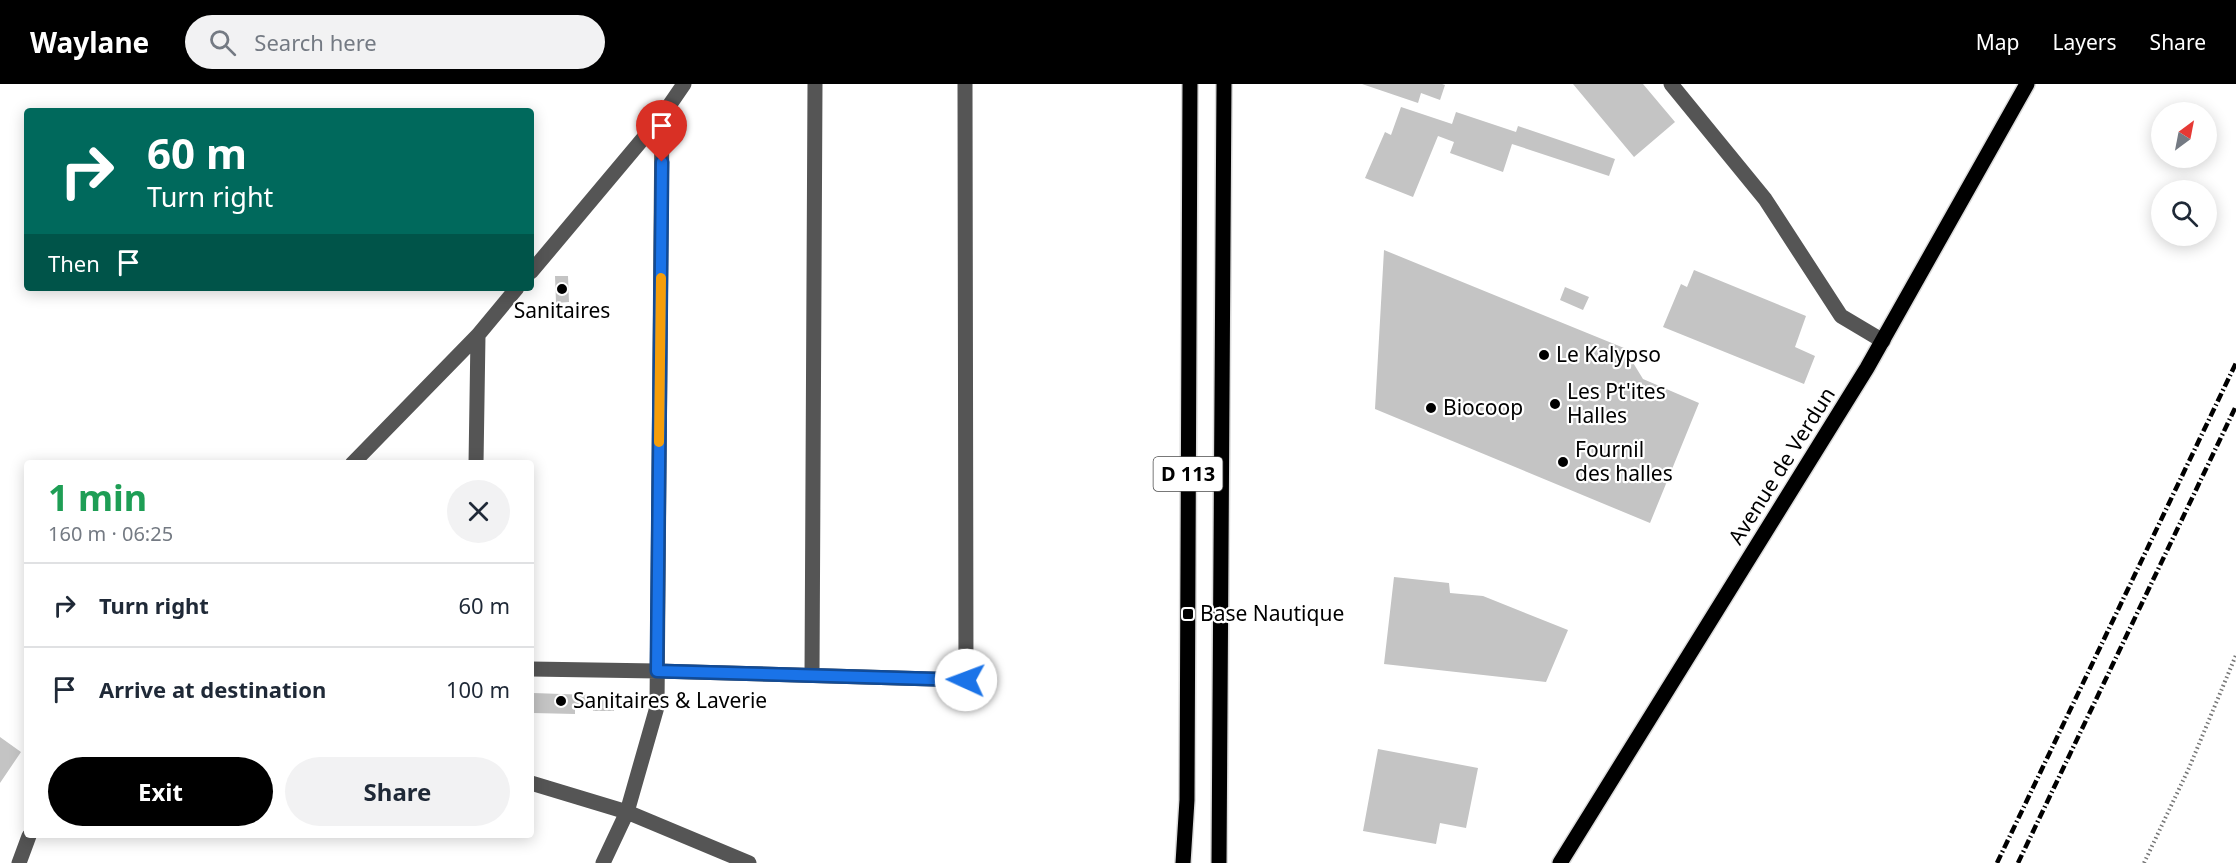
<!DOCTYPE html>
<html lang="en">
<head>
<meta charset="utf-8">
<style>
  body { margin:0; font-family:"Noto Sans",sans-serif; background:#f2f2f3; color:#1f2937; height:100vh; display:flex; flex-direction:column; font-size:22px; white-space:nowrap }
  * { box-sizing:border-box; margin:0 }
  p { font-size:20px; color:#747a83 }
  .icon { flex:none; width:33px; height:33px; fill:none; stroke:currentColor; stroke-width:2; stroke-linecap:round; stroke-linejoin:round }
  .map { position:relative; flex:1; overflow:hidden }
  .side { position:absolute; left:24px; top:376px; width:510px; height:378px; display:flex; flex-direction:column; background:#fff; border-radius:6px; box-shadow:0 3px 15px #0003 }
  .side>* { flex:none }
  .banner { position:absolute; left:24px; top:24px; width:510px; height:183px; border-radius:6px; box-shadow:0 3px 15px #0003; background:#00695c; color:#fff; overflow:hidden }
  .needle { width:39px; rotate:32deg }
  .fabs { position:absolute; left:2151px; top:18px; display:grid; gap:12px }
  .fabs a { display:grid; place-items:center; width:66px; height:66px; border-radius:50%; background:#fff; box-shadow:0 3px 15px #0003; font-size:30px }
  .pin { position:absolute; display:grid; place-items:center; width:51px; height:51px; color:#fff; margin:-62px -26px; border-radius:50% 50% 50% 0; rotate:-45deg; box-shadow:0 0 6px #0007 }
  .pin .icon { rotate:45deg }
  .me { position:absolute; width:66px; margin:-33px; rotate:272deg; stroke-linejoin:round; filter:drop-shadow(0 0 4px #0008) }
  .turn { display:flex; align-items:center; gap:21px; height:126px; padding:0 24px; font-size:27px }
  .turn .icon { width:78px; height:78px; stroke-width:2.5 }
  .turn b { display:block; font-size:42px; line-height:51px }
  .then { display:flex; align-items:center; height:57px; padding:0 24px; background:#0003; gap:12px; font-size:22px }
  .round { display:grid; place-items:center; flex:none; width:63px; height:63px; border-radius:32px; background:#f2f2f3 }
  .summary { display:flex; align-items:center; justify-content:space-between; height:102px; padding:0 24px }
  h1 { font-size:36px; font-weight:700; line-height:45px; color:#1e9e55 }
  .action { display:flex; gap:12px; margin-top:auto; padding:12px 24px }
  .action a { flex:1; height:69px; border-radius:36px; background:#000; color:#fff; font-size:24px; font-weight:700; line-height:69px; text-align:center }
  .action a+a { background:#f2f2f3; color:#1f2937 }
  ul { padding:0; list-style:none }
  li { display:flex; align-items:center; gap:18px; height:84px; padding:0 24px; border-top:2px solid #e0e1e3 }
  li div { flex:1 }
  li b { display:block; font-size:22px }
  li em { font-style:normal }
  header { display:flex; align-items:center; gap:36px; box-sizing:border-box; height:84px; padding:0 30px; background:#000; color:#fff }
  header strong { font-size:28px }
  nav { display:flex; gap:33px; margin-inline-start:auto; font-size:21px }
  .search { width:420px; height:54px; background:#f2f2f3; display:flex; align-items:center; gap:15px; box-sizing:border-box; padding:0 21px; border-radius:33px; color:#747a83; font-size:22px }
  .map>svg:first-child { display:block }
</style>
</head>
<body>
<header>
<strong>Waylane</strong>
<div class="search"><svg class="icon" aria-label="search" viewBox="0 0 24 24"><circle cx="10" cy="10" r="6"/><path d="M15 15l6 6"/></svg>Search here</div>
<nav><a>Map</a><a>Layers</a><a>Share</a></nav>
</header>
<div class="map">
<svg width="2236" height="779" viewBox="0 0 2236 779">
  <rect width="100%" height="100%" fill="#fff"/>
  <path fill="#c4c4c4" d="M 1362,0 L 1442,0 L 1445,1 L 1440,16 L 1421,9 L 1418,19 Z
    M 1573,0 L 1643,0 L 1675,38 L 1634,73 Z
    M 1401,23 L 1452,40 L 1456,28 L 1516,48 L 1518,42 L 1615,75 L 1609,92 L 1512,60 L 1503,88 L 1450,69 L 1454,58 L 1438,52 L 1413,113 L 1365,94 L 1385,48 L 1391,51 Z
    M 1384,166 L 1624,264 L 1643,295 L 1699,319 L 1650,439 L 1375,325 Z
    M 1694,186 L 1806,232 L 1795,263 L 1815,272 L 1804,300 L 1663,243 L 1681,200 L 1687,203 Z
    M 555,192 L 568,192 L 569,218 L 556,219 Z
    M 1565,203 L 1589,213 L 1583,226 L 1560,216 Z
    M 1394,493 L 1449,499 L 1450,509 L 1483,512 L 1568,546 L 1546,598 L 1384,580 Z
    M 533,609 L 590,611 L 590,622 L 575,622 L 575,630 L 533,629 Z
    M 592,615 L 614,615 L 614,627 L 593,627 Z
    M 0,653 L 21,668 L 0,699 Z
    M 1378,665 L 1478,684 L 1466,744 L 1440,739 L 1436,760 L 1363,747 Z"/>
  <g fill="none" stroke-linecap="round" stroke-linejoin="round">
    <defs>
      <path id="major" d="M 1183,779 L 1187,716 L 1190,0
        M 1219,779 L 1224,0
        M 1560,779 L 1867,284 L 2027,0"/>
    </defs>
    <use href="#major" stroke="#dbdbdb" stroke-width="18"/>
    <path stroke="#777" stroke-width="4" stroke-dasharray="1.5 3" stroke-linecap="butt" d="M 2144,779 L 2189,684 L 2236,571"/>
    <path stroke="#555" stroke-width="15" d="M 1671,0 L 1765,115 L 1841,232 L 1883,257
      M 531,188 L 662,32
      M 352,380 L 478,251 L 517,204
      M 476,380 L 478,251
      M 531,585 L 657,587 L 966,596 L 965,0
      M 812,591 L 815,0
      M 531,699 L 627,728 L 749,779
      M 19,779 L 29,752
      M 603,779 L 627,728 L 657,623 L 662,32 L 684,0"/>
    <use href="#major" stroke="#000" stroke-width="15"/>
    <path stroke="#000" stroke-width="4.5" stroke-dasharray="9 3 1.5 3" stroke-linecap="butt" d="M 1997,779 L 2236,279
      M 2018,779 L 2236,322"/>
  </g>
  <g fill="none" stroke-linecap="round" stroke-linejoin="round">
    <defs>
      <path id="route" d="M 662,78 L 657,587 L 966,596"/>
    </defs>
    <use href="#route" stroke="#114b97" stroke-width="15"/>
    <use href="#route" stroke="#1a73e8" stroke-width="10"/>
    <path stroke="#f59e0b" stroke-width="10" d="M 659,358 L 661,194"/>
  </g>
  <g fill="#000" stroke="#fff" stroke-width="2">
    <circle cx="562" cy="205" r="6"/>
    <circle cx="1544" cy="271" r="6"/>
    <circle cx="1555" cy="320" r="6"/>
    <circle cx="1431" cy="324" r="6"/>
    <circle cx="1563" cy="378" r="6"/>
    <rect x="1182" y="524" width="12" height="12" rx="3"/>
    <circle cx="561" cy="617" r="6"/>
  </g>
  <g text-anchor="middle" stroke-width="4.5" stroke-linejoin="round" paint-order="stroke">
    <rect fill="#fff" stroke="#4c4c4c" stroke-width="1.5" x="1153.5" y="373" width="69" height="34" rx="4.5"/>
    <g font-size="20" font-weight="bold" fill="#000">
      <text x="1188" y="397">D 113</text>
    </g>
    <g font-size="21" fill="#000" stroke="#fff" text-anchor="start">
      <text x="562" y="234" text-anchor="middle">Sanitaires</text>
      <text x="1556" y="278">Le Kalypso</text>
      <text x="1567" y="315">Les Pt'ites<tspan x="1567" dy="24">Halles</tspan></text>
      <text x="1443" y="331">Biocoop</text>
      <text x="1575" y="373">Fournil<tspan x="1575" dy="24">des halles</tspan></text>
      <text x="1200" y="537">Base Nautique</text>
      <text x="573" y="624">Sanitaires &amp; Laverie</text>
    </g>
    <g font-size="21" fill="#000" stroke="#fff">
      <text transform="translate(1782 382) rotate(-58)" y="7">Avenue de Verdun</text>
    </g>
  </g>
</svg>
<div class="fabs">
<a><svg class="needle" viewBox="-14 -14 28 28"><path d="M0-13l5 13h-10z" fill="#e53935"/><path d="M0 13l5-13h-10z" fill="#747a83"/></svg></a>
<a><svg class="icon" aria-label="search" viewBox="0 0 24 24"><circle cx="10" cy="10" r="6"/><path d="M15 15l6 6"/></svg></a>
</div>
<div class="pin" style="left:662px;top:78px;background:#d93025"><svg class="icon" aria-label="arrive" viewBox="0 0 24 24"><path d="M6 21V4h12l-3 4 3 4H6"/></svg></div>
<svg class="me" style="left:966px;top:596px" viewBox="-20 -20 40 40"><circle r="19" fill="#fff"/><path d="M0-13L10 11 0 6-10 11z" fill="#1a73e8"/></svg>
<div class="banner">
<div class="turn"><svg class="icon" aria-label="right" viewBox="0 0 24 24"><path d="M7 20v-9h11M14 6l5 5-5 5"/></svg><div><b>60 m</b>Turn right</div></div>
<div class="then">Then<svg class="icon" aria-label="arrive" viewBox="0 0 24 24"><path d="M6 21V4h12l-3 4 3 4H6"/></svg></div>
</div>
<section class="side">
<div class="summary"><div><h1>1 min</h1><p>160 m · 06:25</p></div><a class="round"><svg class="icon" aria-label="close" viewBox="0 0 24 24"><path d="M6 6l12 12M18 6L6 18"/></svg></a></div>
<ul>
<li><svg class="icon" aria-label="right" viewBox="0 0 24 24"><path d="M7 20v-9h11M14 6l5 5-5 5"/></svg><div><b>Turn right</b></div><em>60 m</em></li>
<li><svg class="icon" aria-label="arrive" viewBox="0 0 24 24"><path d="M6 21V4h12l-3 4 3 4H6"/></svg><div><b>Arrive at destination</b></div><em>100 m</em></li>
</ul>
<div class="action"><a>Exit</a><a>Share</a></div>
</section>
</div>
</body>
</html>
